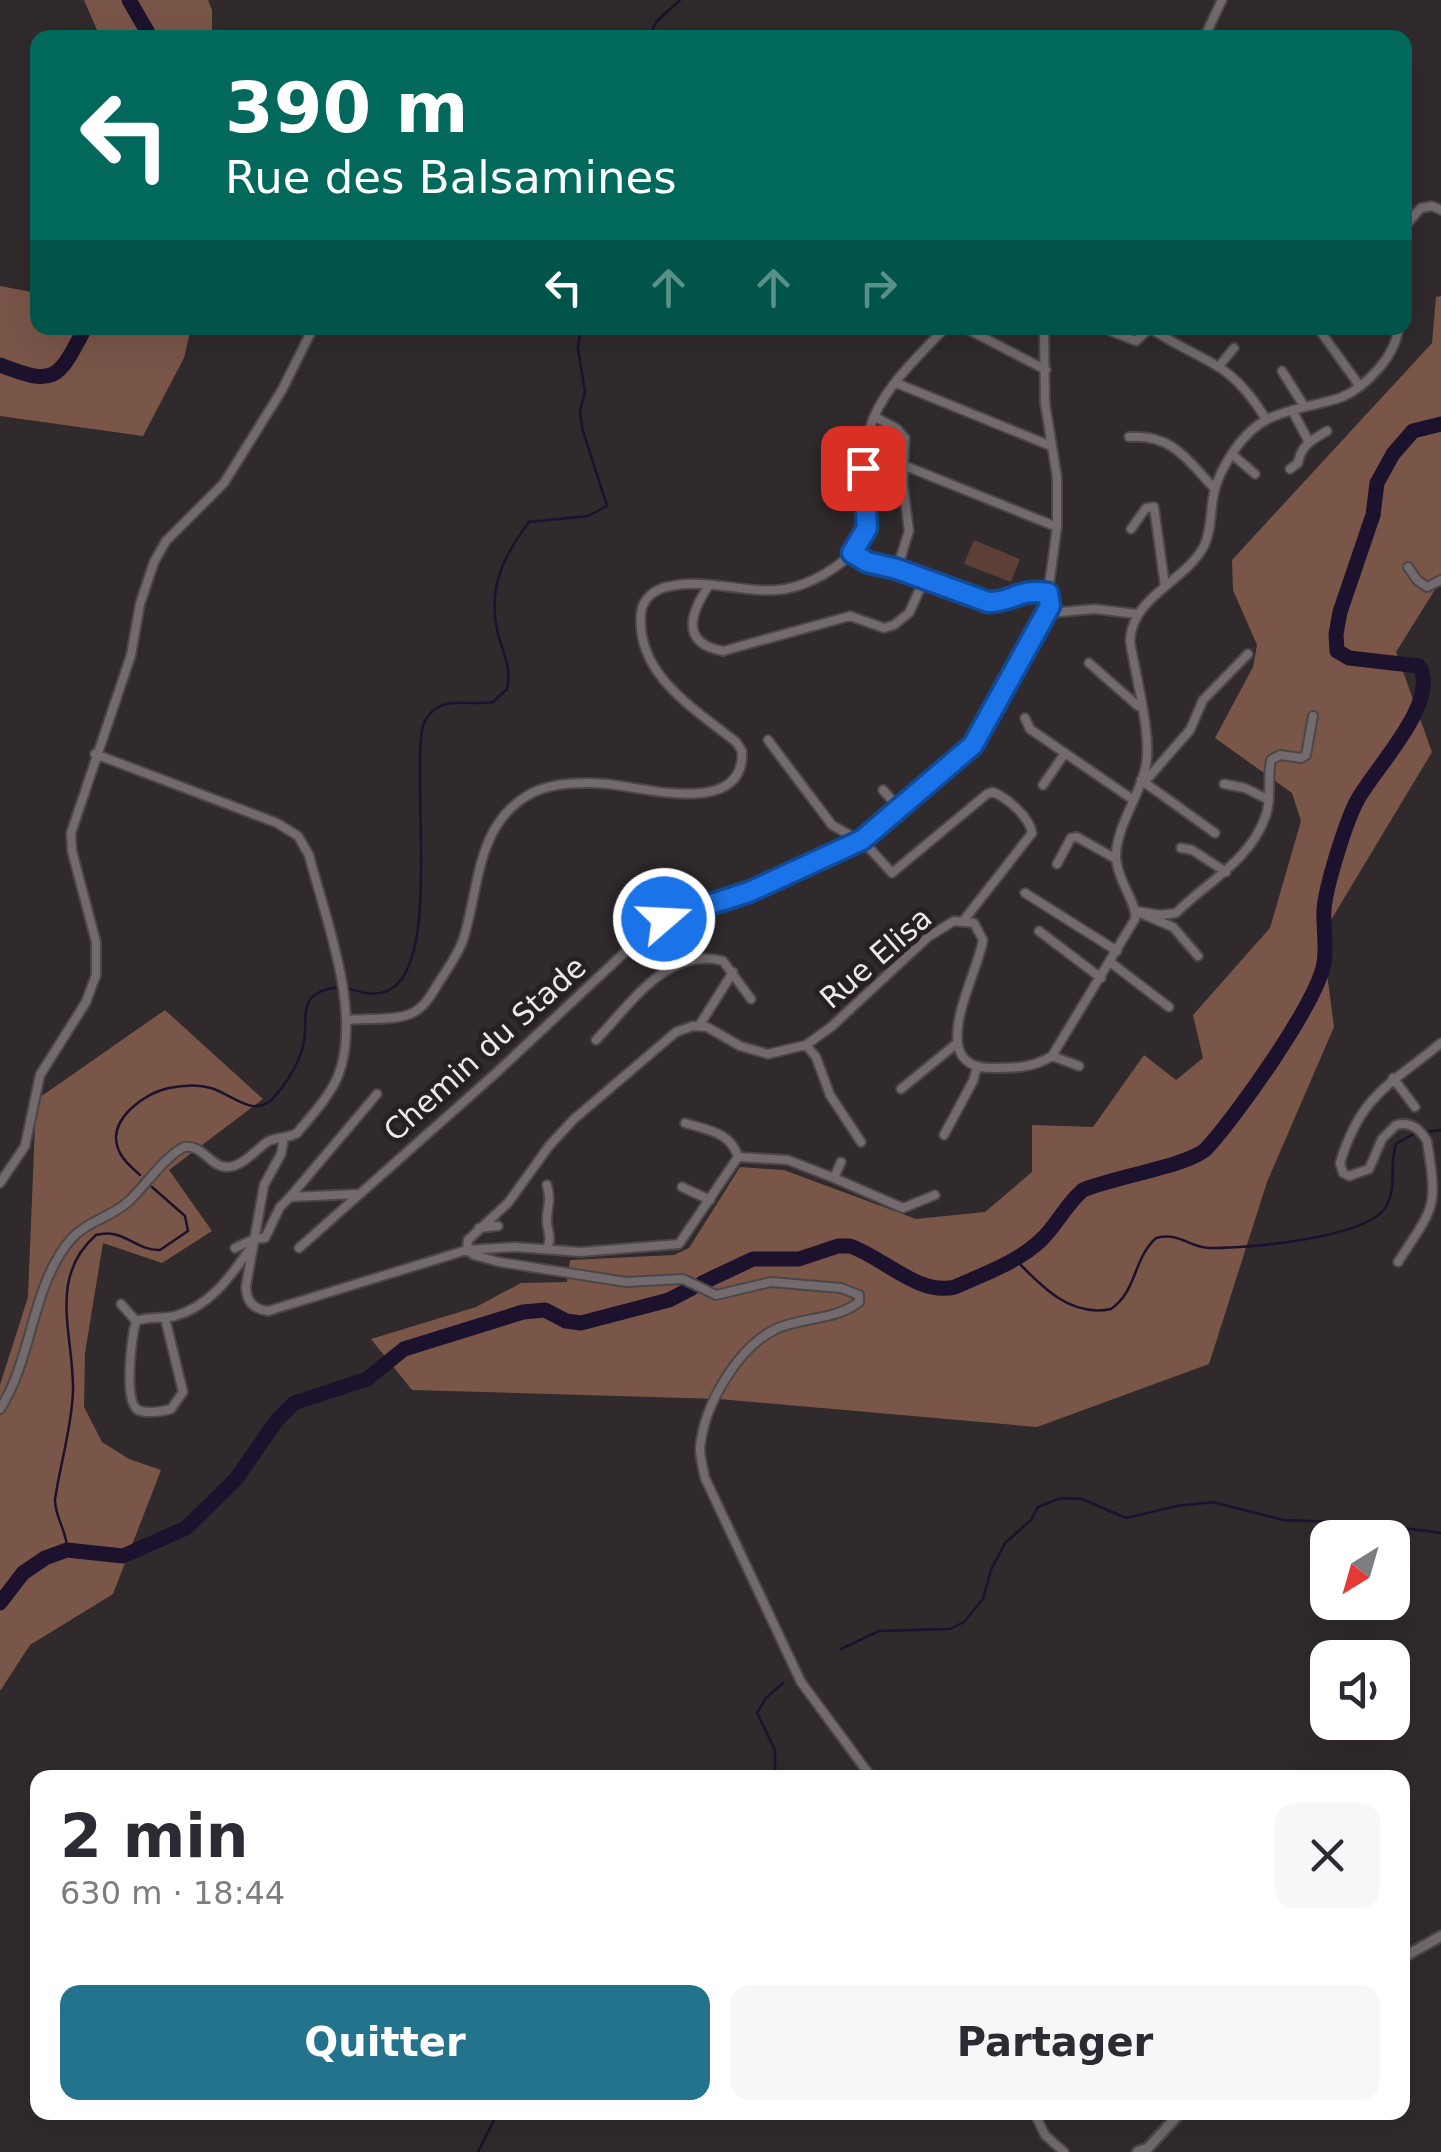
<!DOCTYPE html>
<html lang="fr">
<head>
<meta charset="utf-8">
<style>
  body { margin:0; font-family:"DejaVu Sans",sans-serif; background:#f7f7f7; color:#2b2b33; height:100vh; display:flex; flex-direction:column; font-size:38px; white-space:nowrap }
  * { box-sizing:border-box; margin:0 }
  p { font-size:32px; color:#7c7c81 }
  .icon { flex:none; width:55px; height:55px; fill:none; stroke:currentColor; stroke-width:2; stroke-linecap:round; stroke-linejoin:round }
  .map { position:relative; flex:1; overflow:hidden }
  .panel { position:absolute; left:30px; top:1770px; width:1380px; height:350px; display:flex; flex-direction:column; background:#fff; border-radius:20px; box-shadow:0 10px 40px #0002 }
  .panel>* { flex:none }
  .guide { position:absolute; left:30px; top:30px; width:1382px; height:305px; border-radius:20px; box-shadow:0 10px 40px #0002; background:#00695c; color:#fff; overflow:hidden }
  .needle { width:65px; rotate:217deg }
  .tools { position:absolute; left:1310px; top:1520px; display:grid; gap:20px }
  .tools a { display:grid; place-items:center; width:100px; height:100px; border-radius:20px; background:#fff; box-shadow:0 10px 40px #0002; font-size:50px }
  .pin { position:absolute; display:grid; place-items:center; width:85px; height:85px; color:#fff; margin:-42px; border-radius:20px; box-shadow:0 5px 15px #0006 }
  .me { position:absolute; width:110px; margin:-55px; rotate:71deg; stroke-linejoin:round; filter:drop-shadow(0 0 8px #0008) }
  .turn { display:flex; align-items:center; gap:35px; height:210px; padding:0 30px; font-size:45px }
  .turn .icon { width:130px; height:130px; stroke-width:2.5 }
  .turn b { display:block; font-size:70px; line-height:85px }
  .lanes { display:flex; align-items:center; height:95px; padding:0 30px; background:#0003; justify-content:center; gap:50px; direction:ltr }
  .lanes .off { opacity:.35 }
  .round { display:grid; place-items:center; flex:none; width:105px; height:105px; border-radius:20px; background:#f7f7f7 }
  .summary { display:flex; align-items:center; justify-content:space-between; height:170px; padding:0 30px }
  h1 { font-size:60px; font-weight:700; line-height:75px }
  .primary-button { display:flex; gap:20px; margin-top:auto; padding:20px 30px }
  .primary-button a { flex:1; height:115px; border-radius:20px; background:#23738d; color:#fff; font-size:40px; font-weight:700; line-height:115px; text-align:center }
  .primary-button a+a { background:#f7f7f7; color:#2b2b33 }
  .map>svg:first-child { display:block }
</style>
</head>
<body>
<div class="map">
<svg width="1441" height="2152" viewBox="0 0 1441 2152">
  <rect width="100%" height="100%" fill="#302a2d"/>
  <path fill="#5c4037" d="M 974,540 L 1020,559 L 1011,582 L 964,564 Z"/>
  <path fill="#7a5649" d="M 84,0 L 208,0 L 212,10 L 212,37 L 100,37 Z
    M 0,286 L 37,293 L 38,328 L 191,328 L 184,358 L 143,436 L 0,416 Z
    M 1441,296 L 1441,580 L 1396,652 L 1432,752 L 1322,935 L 1334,1027 L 1267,1182 L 1209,1364 L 1037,1427 L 719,1399 L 412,1390 L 371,1339 L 476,1307 L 521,1283 L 567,1282 L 570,1260 L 674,1255 L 689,1248 L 740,1167 L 784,1170 L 916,1219 L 985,1212 L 1032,1172 L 1032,1125 L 1093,1127 L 1144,1055 L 1176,1080 L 1203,1058 L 1193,1015 L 1270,928 L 1301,821 L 1292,793 L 1215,738 L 1253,667 L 1257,645 L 1233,590 L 1232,560 L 1432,343 L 1436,297 Z
    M 165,1010 L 263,1099 L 169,1170 L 212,1231 L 162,1263 L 103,1243 L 85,1353 L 84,1407 L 102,1442 L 129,1459 L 161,1470 L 113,1594 L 30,1645 L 0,1691 L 0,1385 L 28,1297 L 36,1100 Z"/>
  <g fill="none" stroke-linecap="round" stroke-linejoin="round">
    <path stroke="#1c122d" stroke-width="2.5" d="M 648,38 L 657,21 L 680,0
      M 346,988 C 362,992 375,998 391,989 C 441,960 411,782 423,725 C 437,692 466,707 493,702 L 507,689 C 512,668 503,653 498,634 C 487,590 503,556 529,522 L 588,516 L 607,506 L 582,428 L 580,410 L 585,392 L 578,348 L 581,328
      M 1423,1132 L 1441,1130
      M 140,1175 C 131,1167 120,1158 117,1145 C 110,1118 145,1093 169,1088 C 183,1085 200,1084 214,1089 C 235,1097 256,1119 275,1096 C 286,1084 297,1066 302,1050 C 312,1019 291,994 338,987
      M 1014,1258 C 1040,1285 1070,1318 1111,1309 C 1137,1291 1133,1259 1156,1238 C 1181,1232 1187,1247 1209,1248 C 1244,1249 1372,1238 1387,1205 C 1397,1186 1389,1164 1396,1144 L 1415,1133
      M 67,1550 C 68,1533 55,1518 55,1500 C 60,1464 72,1427 73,1391 C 74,1335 47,1278 96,1235 C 122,1227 136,1251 160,1250 L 188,1231 L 185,1216 L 152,1187
      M 841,1649 L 879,1631 L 950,1629 L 964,1622 L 983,1599 L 991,1570 L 1005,1543 L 1031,1520 L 1038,1507 L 1061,1498 L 1082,1499 L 1126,1518 L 1177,1506 L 1213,1502 L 1283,1520 L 1367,1523 L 1441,1533
      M 775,1778 L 775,1750 L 757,1713 L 766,1698 L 783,1683
      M 478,2152 L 498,2112"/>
    <path stroke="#1c122d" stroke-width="15" d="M 129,0 L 151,38
      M 0,365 C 56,387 58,379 85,328
      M 702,1283 L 753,1259 L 799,1259 L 838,1246 L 850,1246 C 883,1257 918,1296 955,1287 C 984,1274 1018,1262 1041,1240 C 1057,1225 1066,1204 1083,1190 C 1110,1178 1190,1165 1206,1149 C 1236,1117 1317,1003 1324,963 C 1327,945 1323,927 1324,909 C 1326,886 1346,820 1358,799 C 1375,768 1441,701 1419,666 L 1349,658 L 1337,651 L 1336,634 L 1340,612 L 1373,515 L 1377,483 L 1393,454 L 1413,431 L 1441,424
      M 0,1603 L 23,1573 L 45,1558 L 67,1550 L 123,1556 L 186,1528 L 236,1479 L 277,1420 L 294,1403 L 367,1379 L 404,1349 L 523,1312 L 545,1310 L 566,1321 L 581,1323 L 669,1300 L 692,1288"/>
    <defs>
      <path id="minor" d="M 1204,38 L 1222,0
        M 1405,226 L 1421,208 L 1432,206 L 1441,210
        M 965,328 L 1046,370
        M 1044,328 L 1045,403 L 1057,477 L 1057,527 L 1048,593 L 1050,606 L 1060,612 L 1095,609 L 1137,614
        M 1103,328 L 1136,341 L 1150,328
        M 1150,328 C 1203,364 1228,357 1266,419
        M 1318,328 L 1359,385
        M 1220,365 L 1234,348
        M 1282,371 L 1304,406
        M 896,383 L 1051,446
        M 1292,410 L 1309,442
        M 875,417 L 896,428 L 905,438 L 903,484 L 909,531 L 897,569
        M 1129,437 C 1172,433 1188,461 1215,489
        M 1233,455 L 1255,474
        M 903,465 L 1057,527
        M 1290,469 L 1298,463 C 1301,445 1312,440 1327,431
        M 1131,529 L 1146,508 L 1154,507 L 1165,586
        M 852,553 L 867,562 L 897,569 L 988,602 C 1012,603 1017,588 1048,593
        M 1408,567 L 1417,580 L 1427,587 L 1441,580
        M 709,585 C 691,612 679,643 723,651 L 850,616 L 884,628 L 894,625 L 909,613 L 925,578
        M 1089,663 L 1138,706
        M 1025,718 L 1030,729 L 1132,799
        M 768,740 L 832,825 L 860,841
        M 1224,784 L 1245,788 L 1269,800
        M 1043,785 L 1065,753
        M 883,790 L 899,808
        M 1215,833 L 1141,780 L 1148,778 L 1190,730 L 1203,700 L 1248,654
        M 862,840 L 892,873 L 987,794 L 993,792 C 1007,798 1030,817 1032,833 L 964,920
        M 1181,848 L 1192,850 L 1226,872
        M 1057,864 L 1071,838 L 1077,837 L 1116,859
        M 1025,893 L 1117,951
        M 1136,911 L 1160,915 L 1176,913 C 1207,882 1251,860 1266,815 C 1272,797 1267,778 1271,760 L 1280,755 L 1301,758 L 1306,755 L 1313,716
        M 1140,913 L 1173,927 L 1198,956
        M 1039,931 L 1101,978
        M 1110,962 L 1169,1007
        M 349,1020 C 367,1018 392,1021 410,1014 C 423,1009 429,998 436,987 C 445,972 457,957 463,940 C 480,888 475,823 532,793 C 554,782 584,782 608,784 C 646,788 745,817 742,751 L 736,742 C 695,709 636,675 641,614 C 642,598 656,588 671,586 C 709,578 748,595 785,589 C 809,585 840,568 856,548 C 876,526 864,494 863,468 C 863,456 866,442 869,431 C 880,390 918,357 945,328
        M 699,1026 L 733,972
        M 596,1040 C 629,1006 668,945 723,961 L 751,999
        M 806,1045 L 816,1057 L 830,1095 L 861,1142
        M 1052,1056 L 1079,1066
        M 1393,1078 L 1415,1107
        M 901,1089 L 956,1044
        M 944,1135 L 973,1081 L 977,1067
        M 284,1138 L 281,1154 L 264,1185 L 246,1286 C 246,1301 253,1309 268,1311 L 467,1250 L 515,1247 L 581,1252 L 679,1244 L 738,1157 C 731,1132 707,1130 685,1123
        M 738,1157 L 788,1160 L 834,1178
        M 841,1162 L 834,1178 L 903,1208 L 935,1195
        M 0,1183 L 25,1146 L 40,1075 L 86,1002 L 96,975 L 96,942 L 72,851 L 71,833 L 131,655 L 140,604 L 154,562 L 166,541 L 224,483 L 282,390 L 313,328
        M 547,1185 C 552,1205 546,1207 547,1222 C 548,1235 552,1236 547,1249
        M 682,1187 L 710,1200
        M 290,1197 L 377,1094
        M 479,1228 L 498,1226
        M 235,1248 L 254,1239 L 265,1238 L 280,1207 L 290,1197 L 358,1194
        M 299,1248 L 496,1073 L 653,926 C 682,908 717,904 749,893 C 787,879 826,859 862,840 L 973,745 L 1050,606
        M 467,1250 L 468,1240 L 508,1203 L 549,1146 L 574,1119 L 676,1032 L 693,1026 L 707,1027 L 740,1046 L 768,1054 L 806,1045 L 831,1027 L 928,937 L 954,921 L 974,923 L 983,940 C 977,977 923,1068 992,1068 C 1014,1068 1033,1068 1052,1056 L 1135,919 C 1138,903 1115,879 1116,853 C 1119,821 1140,796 1146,765 C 1152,736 1135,673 1130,641 C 1132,596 1185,582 1204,546 C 1212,530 1210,510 1214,493 C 1220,467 1243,431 1268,419 C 1291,407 1318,406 1342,397 C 1366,387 1397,354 1398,328
        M 467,1250 L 474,1255 L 499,1262 L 626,1282 L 683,1279 L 716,1295 L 771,1282 L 841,1288 L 859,1295 L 859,1302 C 836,1320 804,1317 778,1328 C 738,1346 704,1405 700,1448 C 700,1458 703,1468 705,1478 L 801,1682 L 872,1778
        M 1398,1262 C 1435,1205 1438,1210 1427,1141 C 1420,1129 1410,1121 1396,1125 L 1382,1139 L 1369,1169 L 1349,1176 L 1343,1173 L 1340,1163 C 1361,1094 1390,1085 1441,1043
        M 121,1304 L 136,1321
        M 165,1318 L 183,1392 L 171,1409 C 163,1411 147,1414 138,1410 C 123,1401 132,1336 136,1321 C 148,1316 162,1319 175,1316 C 210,1306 230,1277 250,1249
        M 0,1409 C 33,1358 31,1286 71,1239 C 87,1221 112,1217 129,1201 C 147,1184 162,1159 184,1147 C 204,1145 208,1165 226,1167 C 241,1168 256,1150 267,1142 C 277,1136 287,1139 297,1133 C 312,1115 329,1097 338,1076 C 363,1013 325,918 309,855 L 298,836 L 277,823 L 95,754
        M 1034,2112 L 1045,2135 L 1064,2152"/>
      <path id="tertiary" d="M 1402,1958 L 1441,1936
        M 1147,2149 L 1181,2112"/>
      <path id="secondary" d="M 1138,2152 L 1147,2149"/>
    </defs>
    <use href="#minor" stroke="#4b4648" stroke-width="12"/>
    <use href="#tertiary" stroke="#4b4648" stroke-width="14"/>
    <use href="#secondary" stroke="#4b4648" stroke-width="15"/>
    <use href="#minor" stroke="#726a6d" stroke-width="8"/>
    <use href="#tertiary" stroke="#726a6d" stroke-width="9"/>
    <use href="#secondary" stroke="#726a6d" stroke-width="10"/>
  </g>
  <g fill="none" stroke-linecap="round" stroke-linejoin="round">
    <defs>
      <path id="route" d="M 664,919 L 749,892 L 862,840 L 973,745 L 1050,606 L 1048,593 C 1017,588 1012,603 988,602 L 897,569 L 867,562 L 852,553 L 867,528 L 863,468"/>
    </defs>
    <use href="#route" stroke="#114b97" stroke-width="25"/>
    <use href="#route" stroke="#1a73e8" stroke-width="18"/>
  </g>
  <g text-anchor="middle" stroke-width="10" stroke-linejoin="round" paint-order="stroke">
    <g font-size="30" fill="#ede9eb" stroke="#262023">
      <text transform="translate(876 958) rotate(-41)" y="10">Rue Elisa</text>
      <text transform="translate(485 1049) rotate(-42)" y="10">Chemin du Stade</text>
    </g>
  </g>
</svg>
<div class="tools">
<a><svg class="needle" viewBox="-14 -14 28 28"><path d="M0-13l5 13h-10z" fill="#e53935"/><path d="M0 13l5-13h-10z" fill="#7c7c81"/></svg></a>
<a><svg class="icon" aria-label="sound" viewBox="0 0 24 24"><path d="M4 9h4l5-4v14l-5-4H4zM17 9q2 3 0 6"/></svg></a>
</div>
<div class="pin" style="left:863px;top:468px;background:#d93025"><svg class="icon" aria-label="arrive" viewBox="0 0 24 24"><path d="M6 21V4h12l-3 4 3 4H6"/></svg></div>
<svg class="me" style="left:664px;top:919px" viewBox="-20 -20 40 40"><circle r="17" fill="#1a73e8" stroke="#fff" stroke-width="3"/><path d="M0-11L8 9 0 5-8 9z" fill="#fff"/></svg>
<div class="guide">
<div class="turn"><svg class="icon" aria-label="left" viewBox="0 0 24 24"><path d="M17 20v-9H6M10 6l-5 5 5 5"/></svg><div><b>390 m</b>Rue des Balsamines</div></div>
<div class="lanes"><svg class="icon" aria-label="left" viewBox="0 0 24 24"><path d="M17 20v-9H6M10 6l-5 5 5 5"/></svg><svg class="icon off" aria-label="ahead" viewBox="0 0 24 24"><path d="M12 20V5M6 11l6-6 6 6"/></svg><svg class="icon off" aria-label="ahead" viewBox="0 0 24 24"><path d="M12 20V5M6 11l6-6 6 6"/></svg><svg class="icon off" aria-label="right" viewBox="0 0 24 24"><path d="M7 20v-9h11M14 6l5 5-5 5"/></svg></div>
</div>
<section class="panel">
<div class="summary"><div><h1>2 min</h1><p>630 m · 18:44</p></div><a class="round"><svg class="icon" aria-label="close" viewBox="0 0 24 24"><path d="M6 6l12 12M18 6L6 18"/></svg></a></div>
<div class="primary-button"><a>Quitter</a><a>Partager</a></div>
</section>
</div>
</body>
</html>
